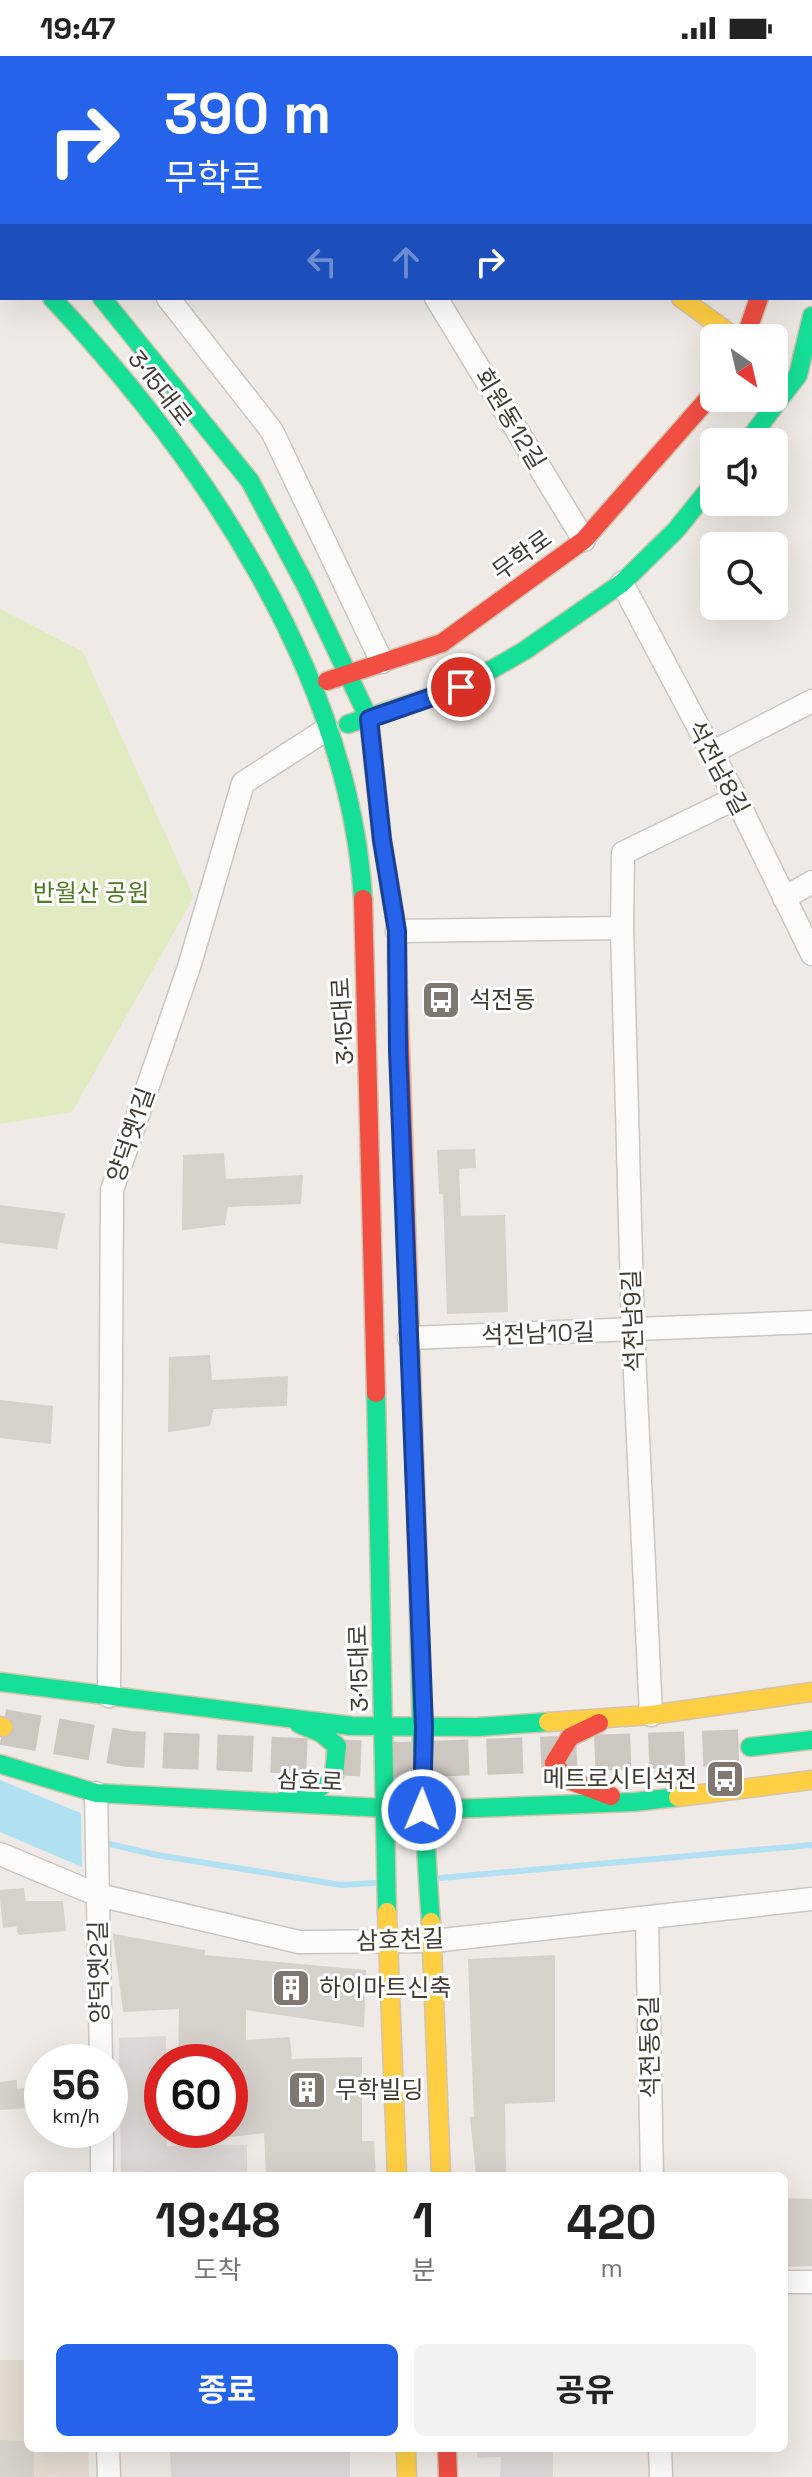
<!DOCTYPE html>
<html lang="ko">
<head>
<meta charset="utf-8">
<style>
  body { margin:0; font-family:"Space Grotesk","Noto Sans KR",sans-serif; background:#f2f2f2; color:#222; height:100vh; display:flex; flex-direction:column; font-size:30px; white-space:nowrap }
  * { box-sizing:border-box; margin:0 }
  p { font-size:26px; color:#767676 }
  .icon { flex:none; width:44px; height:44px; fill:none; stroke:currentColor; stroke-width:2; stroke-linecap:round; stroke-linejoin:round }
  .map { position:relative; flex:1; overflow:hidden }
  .sheet { position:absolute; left:24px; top:2116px; width:764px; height:280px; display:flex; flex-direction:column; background:#fff; border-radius:12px; box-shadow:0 8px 32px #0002 }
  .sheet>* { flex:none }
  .banner { position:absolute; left:0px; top:0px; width:812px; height:244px; box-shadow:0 8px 32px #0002; background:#2563eb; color:#fff; overflow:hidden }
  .needle { width:52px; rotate:146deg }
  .tools { position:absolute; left:700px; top:268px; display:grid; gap:16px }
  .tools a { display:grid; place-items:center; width:88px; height:88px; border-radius:12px; background:#fff; box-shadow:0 8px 32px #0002; font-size:40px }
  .speed { position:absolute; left:24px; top:1988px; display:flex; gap:16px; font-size:40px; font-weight:700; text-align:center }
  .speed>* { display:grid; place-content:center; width:104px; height:104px; border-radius:50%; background:#fff; box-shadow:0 8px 32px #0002; line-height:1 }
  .speed small { font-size:20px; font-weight:400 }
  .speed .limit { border:12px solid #d22; background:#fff; color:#111 }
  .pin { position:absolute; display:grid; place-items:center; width:68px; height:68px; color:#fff; margin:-34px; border:4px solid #fff; border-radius:50%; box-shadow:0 2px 8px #0007 }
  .me { position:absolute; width:88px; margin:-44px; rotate:1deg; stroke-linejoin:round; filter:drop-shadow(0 0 6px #0008) }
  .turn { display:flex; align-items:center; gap:28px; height:168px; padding:0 32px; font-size:36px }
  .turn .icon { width:104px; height:104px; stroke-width:2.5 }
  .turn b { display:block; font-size:56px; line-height:68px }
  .lanes { display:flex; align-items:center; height:76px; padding:0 32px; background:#0003; justify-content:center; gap:40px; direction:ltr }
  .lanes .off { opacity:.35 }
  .eta { display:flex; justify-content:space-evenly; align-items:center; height:136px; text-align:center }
  .eta b { font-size:48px; font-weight:700; line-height:56px }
  .button { display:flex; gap:16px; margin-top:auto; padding:16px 32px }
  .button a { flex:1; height:92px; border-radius:12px; background:#2563eb; color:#fff; font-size:32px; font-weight:700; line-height:92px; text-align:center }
  .button a+a { background:#f2f2f2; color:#222 }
  .status { display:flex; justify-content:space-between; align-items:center; height:56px; padding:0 40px; background:#fff; direction:ltr }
  .status svg { height:22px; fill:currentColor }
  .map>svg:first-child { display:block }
</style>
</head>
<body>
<div class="status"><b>19:47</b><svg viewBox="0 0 49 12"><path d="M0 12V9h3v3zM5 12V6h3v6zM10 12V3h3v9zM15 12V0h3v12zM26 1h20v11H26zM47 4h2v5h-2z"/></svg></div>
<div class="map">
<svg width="812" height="2421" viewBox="0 0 812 2421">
  <rect width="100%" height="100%" fill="#efeae5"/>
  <path fill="#e4dcd1" d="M 0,2304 L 28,2304 L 28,2392 L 88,2392 L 89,2421 L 0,2421 Z"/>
  <path fill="#e0ebc2" d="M 0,553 L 83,596 L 194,841 L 72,1056 L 0,1068 Z"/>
  <path fill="#ded9d6" d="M 166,1980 L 166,2006 L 162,2006 L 162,2074 L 167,2074 L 167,2090 L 247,2089 L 247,2120 L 121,2120 L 119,1982 Z
    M 237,2392 L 350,2392 L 350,2421 L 171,2421 L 170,2394 Z
    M 477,2392 L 553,2392 L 553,2421 L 500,2421 L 501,2401 L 477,2402 Z"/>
  <path fill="#b0e0f2" d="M 0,1724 L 81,1757 L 82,1811 L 0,1776 Z"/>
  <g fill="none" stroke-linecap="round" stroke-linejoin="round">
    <path stroke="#b0e0f2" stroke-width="6" d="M 101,1786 L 157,1799 L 341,1829 L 374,1827
      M 441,1822 L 812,1789"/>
  </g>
  <path fill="#d7d1cc" stroke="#d7d1cb" stroke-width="2" d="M 474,1094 L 475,1111 L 458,1112 L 460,1161 L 504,1160 L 507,1255 L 448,1257 L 444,1137 L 440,1137 L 438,1095 Z
    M 223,1098 L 225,1124 L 302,1120 L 300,1147 L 227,1150 L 224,1168 L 183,1173 L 184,1100 Z
    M 0,1150 L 64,1158 L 56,1192 L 0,1186 Z
    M 209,1300 L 211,1325 L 287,1321 L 286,1349 L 213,1352 L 209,1369 L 169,1375 L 170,1302 Z
    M 0,1345 L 52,1351 L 50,1387 L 0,1381 Z
    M 23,1833 L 25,1846 L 62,1846 L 65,1874 L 19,1878 L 17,1869 L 4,1871 L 0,1835 Z
    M 114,1879 L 204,1895 L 204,1900 L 365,1915 L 363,1970 L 245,1953 L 245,1985 L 289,1982 L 291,2004 L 361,2002 L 361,2086 L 373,2086 L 375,2120 L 267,2120 L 265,2076 L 230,2080 L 230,2006 L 179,2006 L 180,1952 L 124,1955 Z
    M 554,1900 L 554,2045 L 504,2047 L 505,2117 L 477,2118 L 471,2062 L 475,2062 L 469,1904 Z
    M 16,2025 L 16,2034 L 42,2031 L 42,2050 L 0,2053 L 0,2027 Z
    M 784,2143 L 812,2144 L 812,2209 L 784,2210 Z
    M 0,2385 L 28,2386 L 28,2392 L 33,2392 L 33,2421 L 0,2421 Z"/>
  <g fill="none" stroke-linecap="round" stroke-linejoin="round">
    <path stroke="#cdc7c1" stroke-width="36" stroke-dasharray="36 18" stroke-linecap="butt" d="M 3,1671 L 129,1693 L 402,1704 L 750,1691"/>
    <defs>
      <path id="street" d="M 85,0 L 87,2
        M 0,75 L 2,76
        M 168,242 L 272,375 L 382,606
        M 436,242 L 584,484
        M 622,527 L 736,742 L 812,898
        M 711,697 L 812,645
        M 784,842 L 812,826
        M 397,875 L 622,872
        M 409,1282 L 812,1266
        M 109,1640 L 112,1134 L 189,911 L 243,727 L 327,673
        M 651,1659 L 633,1275 L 622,872 L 623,797 L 736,742
        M 96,1737 L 101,2006
        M 0,1798 L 98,1839 L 299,1886 L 433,1885 L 812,1843
        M 647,1863 L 652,2120
        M 102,2074 L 102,2120
        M 784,2226 L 812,2226
        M 108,2392 L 109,2421
        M 660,2392 L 661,2421"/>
      <path id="fast" d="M 671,0 L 672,2
        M 0,189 L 2,191
        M 52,242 C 202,402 349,617 363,843
        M 102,242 L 250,425 L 306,530 L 369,663 L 382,784 L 397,875 L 397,905
        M 747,386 L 798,319 L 812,260
        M 348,668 L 461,631 L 524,595 L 622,527 L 676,474 L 714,427
        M 376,1337 L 387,1856
        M 416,1452 C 421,1590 420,1729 431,1866
        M 0,1626 L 352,1670 L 477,1671 L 548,1666
        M 750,1691 L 812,1684
        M 0,1708 L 96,1737 L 422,1754 L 634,1746 L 678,1741
        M 282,1745 L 317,1734 L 334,1719 L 337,1690 L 321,1677 L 299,1668"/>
      <path id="slow" d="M 0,141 L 2,143
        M 810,152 L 812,157
        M 681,242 L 736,282
        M 548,1666 L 651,1659 L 812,1636
        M 0,1670 L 3,1671
        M 678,1741 L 812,1724
        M 387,1856 L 397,2120
        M 431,1866 L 441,2120
        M 406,2392 L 407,2421"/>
      <path id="jam" d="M 434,0 L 436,2
        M 717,0 L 718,2
        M 745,282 L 759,242
        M 327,625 L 442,587 L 584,484 L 714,336
        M 363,843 L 376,1337
        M 397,905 L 416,1452
        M 599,1667 L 570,1681 L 554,1707 L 566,1723 L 611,1740
        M 447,2392 L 448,2421"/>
    </defs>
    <use href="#street" stroke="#cbc6c1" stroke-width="25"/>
    <use href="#fast" stroke="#d3c4b0" stroke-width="21"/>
    <use href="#slow" stroke="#d3c4b0" stroke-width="21"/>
    <use href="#jam" stroke="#d3c4b0" stroke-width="21"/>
    <use href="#street" stroke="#fdfcfb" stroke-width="22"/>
    <use href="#fast" stroke="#16e098" stroke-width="18"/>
    <use href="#slow" stroke="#ffcf43" stroke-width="18"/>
    <use href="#jam" stroke="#f24e42" stroke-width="18"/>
  </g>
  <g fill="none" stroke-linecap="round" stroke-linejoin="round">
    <defs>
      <path id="route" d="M 422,1754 L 424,1671 L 398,994 L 397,875 L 382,784 L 369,663 L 461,631"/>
    </defs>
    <use href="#route" stroke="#184099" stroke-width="20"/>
    <use href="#route" stroke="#2563eb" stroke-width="14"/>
  </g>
  <defs>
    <symbol id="bus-square" viewBox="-11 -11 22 22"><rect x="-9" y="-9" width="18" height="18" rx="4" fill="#807870" stroke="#fff"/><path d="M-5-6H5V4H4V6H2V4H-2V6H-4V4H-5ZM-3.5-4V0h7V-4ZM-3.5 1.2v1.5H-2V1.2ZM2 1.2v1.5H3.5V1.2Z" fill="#fff"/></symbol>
    <symbol id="building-square" viewBox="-11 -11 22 22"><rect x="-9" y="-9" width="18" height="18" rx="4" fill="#807870" stroke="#fff"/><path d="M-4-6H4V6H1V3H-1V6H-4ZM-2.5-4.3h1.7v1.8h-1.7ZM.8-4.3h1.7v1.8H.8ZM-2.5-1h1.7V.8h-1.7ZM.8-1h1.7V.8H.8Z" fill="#fff"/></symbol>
  </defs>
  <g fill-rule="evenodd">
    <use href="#bus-square" x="419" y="922" width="44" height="44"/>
    <use href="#bus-square" x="703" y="1701" width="44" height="44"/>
    <use href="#building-square" x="269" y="1910" width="44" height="44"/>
    <use href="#building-square" x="285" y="2012" width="44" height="44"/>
  </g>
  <g text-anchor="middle" stroke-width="6" stroke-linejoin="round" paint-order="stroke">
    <g font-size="24" fill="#443b31" stroke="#fff">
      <text transform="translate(160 332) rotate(52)" y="8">3·15대로</text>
      <text transform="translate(510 363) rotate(59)" y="8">회원동12길</text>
      <text transform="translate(522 499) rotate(-36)" y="8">무학로</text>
      <text transform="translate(718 712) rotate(62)" y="8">석전남8길</text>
      <text transform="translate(343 965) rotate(-93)" y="8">3·15대로</text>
      <text transform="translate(131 1079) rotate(-71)" y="8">양덕옛1길</text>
      <text transform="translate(633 1265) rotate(-92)" y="8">석전남9길</text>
      <text transform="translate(538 1278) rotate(-2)" y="8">석전남10길</text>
      <text transform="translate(359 1612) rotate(-91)" y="8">3·15대로</text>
      <text transform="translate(310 1725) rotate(3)" y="8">삼호로</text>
      <text transform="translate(400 1884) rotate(-2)" y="8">삼호천길</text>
      <text transform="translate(99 1916) rotate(-91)" y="8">양덕옛2길</text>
      <text transform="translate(650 1991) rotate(-91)" y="8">석전동6길</text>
    </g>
    <g font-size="24" fill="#4d7b20" stroke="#fff">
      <text x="91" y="845">반월산 공원</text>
    </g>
    <g font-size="24" fill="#443b31" stroke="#fff" text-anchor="start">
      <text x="469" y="952">석전동</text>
      <text x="697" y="1731" text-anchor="end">메트로시티석전</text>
      <text x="319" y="1940">하이마트신축</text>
      <text x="335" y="2042">무학빌딩</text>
    </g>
  </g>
</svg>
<div class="tools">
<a><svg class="needle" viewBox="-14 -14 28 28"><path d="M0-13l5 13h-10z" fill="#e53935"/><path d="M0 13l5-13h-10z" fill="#767676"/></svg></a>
<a><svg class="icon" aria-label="sound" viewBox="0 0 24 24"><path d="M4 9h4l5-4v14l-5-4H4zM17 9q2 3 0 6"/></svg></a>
<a><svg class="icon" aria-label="search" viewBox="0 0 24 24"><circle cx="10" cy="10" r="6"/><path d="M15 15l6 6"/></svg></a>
</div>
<div class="speed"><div>56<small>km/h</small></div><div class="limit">60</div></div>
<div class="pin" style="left:461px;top:631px;background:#d93025"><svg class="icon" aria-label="arrive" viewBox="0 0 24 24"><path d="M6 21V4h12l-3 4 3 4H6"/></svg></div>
<svg class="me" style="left:422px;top:1754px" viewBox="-20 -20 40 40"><circle r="17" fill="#2563eb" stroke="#fff" stroke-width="3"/><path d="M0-11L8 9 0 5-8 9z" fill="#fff"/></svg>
<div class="banner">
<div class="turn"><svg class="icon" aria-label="right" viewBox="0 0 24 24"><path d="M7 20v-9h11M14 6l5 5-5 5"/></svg><div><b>390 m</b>무학로</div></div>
<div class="lanes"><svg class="icon off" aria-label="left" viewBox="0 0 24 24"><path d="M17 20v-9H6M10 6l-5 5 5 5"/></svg><svg class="icon off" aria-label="ahead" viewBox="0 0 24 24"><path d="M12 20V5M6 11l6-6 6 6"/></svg><svg class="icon" aria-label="right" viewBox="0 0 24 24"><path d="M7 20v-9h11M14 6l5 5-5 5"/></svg></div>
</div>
<section class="sheet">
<div class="eta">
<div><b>19:48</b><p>도착</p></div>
<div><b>1</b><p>분</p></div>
<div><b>420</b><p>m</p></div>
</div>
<div class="button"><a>종료</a><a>공유</a></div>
</section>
</div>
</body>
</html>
